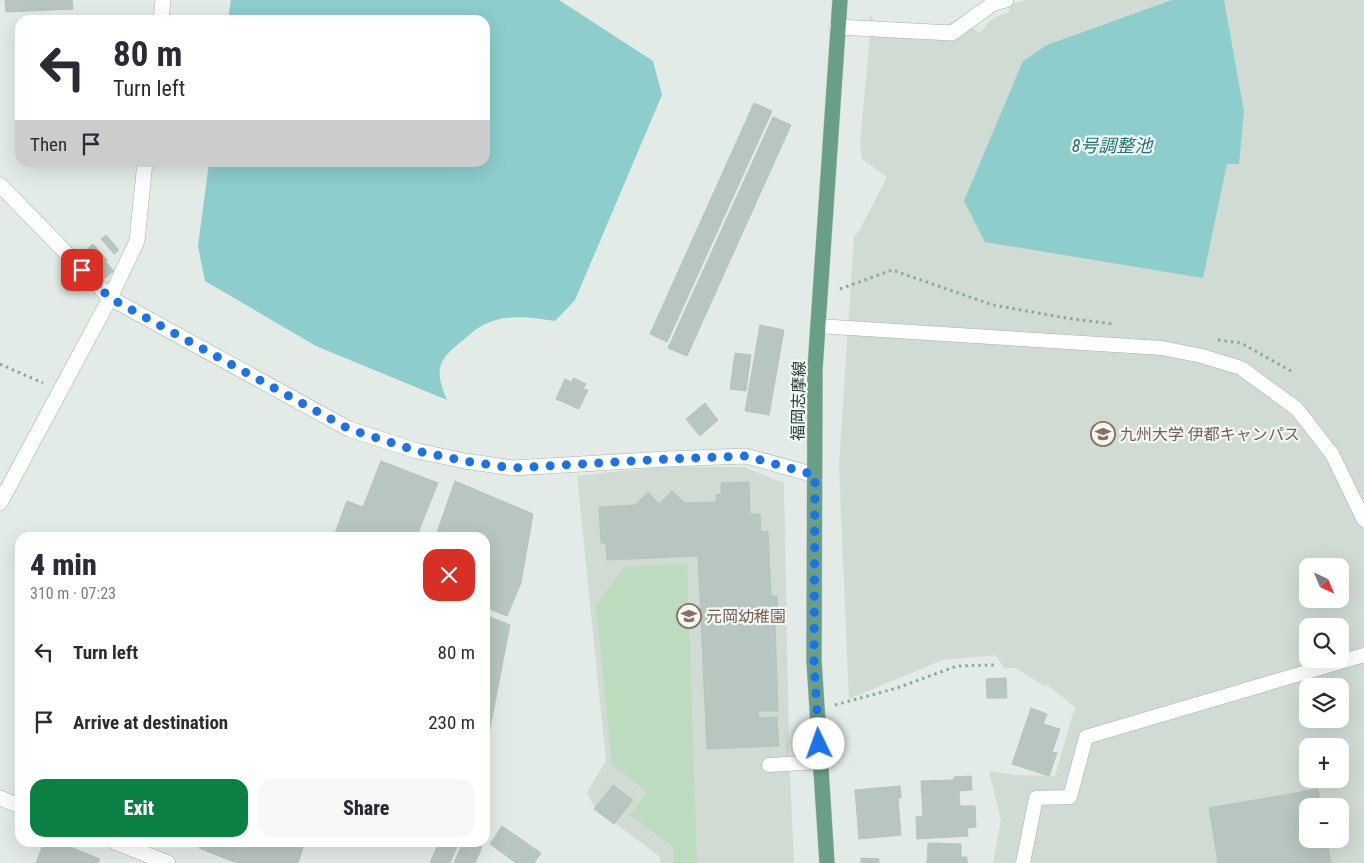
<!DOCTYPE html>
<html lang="en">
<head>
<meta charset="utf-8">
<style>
  body { margin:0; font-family:"Roboto Condensed","Noto Sans JP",sans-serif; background:#f7f7f7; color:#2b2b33; height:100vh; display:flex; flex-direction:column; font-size:19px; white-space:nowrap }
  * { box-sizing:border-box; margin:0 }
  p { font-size:16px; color:#7c7c81 }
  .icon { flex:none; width:28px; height:28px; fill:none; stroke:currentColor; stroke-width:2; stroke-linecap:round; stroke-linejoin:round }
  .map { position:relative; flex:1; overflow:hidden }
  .side { position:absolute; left:15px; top:532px; width:475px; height:315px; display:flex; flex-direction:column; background:#fff; border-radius:15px; box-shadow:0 5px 20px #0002 }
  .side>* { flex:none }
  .banner { position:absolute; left:15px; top:15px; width:475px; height:152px; border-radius:15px; box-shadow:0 5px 20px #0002; background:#fff; color:#2b2b33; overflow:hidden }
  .needle { width:32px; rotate:136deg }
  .tools { position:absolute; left:1299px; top:558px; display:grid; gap:10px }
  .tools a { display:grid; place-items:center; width:50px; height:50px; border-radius:10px; background:#fff; box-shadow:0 5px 20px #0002; font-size:25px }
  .pin { position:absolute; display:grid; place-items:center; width:42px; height:42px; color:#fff; margin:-21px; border-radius:10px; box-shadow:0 2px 8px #0006 }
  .me { position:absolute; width:55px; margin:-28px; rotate:357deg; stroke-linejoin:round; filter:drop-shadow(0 0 4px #0008) }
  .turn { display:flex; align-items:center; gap:18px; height:105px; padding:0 15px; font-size:22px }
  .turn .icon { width:65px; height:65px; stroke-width:2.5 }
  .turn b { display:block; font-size:35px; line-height:42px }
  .then { display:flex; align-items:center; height:48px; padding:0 15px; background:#0003; gap:10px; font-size:19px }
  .round { display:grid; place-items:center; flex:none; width:52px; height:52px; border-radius:15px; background:#f7f7f7 }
  .summary { display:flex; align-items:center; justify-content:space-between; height:85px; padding:0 15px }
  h1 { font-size:30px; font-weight:800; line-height:38px }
  .action { display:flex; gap:10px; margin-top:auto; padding:10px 15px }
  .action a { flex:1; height:58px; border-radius:15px; background:#0b8043; color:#fff; font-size:20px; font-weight:800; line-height:58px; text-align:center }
  .action a+a { background:#f7f7f7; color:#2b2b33 }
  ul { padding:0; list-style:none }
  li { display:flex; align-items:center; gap:15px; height:70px; padding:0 15px }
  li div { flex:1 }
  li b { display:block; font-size:19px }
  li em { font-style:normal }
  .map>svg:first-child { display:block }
</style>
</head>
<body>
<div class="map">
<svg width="1364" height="863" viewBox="0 0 1364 863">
  <rect width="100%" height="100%" fill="#e2ebe5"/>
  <path fill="#d0dbd4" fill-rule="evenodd" d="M 1026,0 L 1364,0 L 1364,863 L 993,863 L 1001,820 L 989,771 L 1015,775 L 1055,776 L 1075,707 L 1047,685 L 1044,686 L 1016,668 L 1004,668 L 996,655 L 942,660 L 849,699 L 839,466 L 854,236 L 859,231 L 887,177 L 862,159 L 860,144 L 871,24 L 869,23 L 870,15 L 876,23 L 939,29 L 958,19 L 980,33 L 990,21 L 1000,15 L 1010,12 L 1008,5 ZM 1308,566 L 1340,566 L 1340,599 L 1308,599 ZM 1308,626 L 1340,626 L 1340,659 L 1308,659 ZM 1308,686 L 1340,686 L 1340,719 L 1308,719 ZM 1308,746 L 1340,746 L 1340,779 L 1308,779 ZM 1308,806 L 1340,806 L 1340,839 L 1308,839 Z
    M 666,467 L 744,467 L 784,483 L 789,749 L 794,863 L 661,863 L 659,856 L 595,808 L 587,792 L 606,761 L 577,476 L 611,472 Z"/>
  <path fill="#bcdbbf" d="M 687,564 L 697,863 L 674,863 L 673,847 L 630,815 L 647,792 L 612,765 L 596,605 L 624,567 Z"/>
  <path fill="#8dcdcb" d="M 231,0 L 559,0 L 653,61 L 662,95 L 575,300 L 555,321 C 530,317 503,313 480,327 C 473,330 468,337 462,341 C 436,361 435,371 447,400 L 316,346 L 205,281 L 198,246 L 209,163 L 485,162 L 485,20 L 228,20 Z
    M 1172,0 L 1224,0 L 1244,112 L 1239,164 L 1227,164 L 1203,278 L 985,242 L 964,201 L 1023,61 L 1047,45 Z"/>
  <path fill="#b7c6be" stroke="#b5c5bb" d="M 5,0 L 72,0 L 73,9 L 6,12 Z
    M 754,103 L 772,111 L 667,342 L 650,334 Z
    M 773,117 L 791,125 L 687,356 L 668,348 Z
    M 106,235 L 119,250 L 114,254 L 101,239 Z
    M 93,244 L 107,260 L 97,269 L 83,253 Z
    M 105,261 L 114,271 L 105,278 L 97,269 Z
    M 760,325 L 784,330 L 769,415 L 745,411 Z
    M 735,353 L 751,355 L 746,391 L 730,389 Z
    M 574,378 L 586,384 L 583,389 L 588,390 L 579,409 L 556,399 L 565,379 L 571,382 Z
    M 705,403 L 718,420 L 700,436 L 686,419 Z
    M 381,461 L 438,483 L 416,538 L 333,538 L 347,501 L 363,507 Z
    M 455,481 L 533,514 L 521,583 L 507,616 L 485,607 L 485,538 L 435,538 Z
    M 749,482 L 750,514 L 760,514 L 761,532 L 768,531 L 771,596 L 777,596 L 778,623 L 775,623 L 778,711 L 758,711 L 759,718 L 777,717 L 779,746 L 707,749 L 698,556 L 607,560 L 606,543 L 601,543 L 599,507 L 635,505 L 648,492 L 659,504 L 672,491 L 685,503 L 716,502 L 716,495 L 721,494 L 721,483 Z
    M 485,615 L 510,625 L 485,754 Z
    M 1006,678 L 1007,698 L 987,698 L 986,679 Z
    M 1031,708 L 1047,714 L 1043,724 L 1060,729 L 1052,752 L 1057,753 L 1049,776 L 1012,764 Z
    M 971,776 L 972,790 L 959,791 L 960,806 L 975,806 L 976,827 L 967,828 L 968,836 L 917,839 L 916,817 L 923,816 L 921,781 L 954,780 L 954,777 Z
    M 613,785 L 633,800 L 614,824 L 594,809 Z
    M 900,786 L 901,798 L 898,798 L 901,835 L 859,839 L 855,790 Z
    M 1318,789 L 1321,806 L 1308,806 L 1308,839 L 1327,839 L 1331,863 L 1218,863 L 1209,808 Z
    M 502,826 L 541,853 L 534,863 L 516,863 L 490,844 Z
    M 44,842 L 58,842 L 100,859 L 98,863 L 36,863 Z
    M 201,842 L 242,842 L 234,862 L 199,848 Z
    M 243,842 L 305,842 L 298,863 L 235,863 Z
    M 439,842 L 459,842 L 450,863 L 430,863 Z
    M 463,842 L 472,842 L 482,847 L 475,863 L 454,863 Z
    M 928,843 L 961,844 L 961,857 L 967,857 L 967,863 L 927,863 Z
    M 861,858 L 879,859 L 879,863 L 861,863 Z"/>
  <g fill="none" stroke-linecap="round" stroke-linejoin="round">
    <defs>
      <path id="service" d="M 818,326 L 1162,348 L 1202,356 L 1241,368 L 1297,409 L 1332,454 L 1364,520
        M 769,765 L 820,762
        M 1023,863 L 1036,798 L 1070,797 L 1086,737 L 1364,655"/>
      <path id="minor" d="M 161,20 L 163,0
        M 837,27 L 952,33 L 994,3 L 1006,0
        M 0,185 L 110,298 L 349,429 L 417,451 L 465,461 L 512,468 L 667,459 L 746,456 L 815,475
        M 0,503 L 110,298 L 137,241 L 145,162
        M 0,798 L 20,806
        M 115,842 L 168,863"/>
      <path id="primary" d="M 827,863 L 814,661 L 815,369 L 840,0"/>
    </defs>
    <use href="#service" stroke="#a5b3ab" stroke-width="15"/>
    <use href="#minor" stroke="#a5b3ab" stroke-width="16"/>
    <use href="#primary" stroke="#c1c8c5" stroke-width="16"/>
    <path stroke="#84ad99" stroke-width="3" stroke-dasharray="2.5 4" stroke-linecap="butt" d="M 840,289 L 892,270 L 993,305 L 1066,318 L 1113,324
      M 1218,340 L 1241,343 L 1291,371
      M 0,364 L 43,383
      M 835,705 L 897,688 L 957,666 L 995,665"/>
    <use href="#service" stroke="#fff" stroke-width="14"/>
    <use href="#minor" stroke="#fff" stroke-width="15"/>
    <use href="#primary" stroke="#699e87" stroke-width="15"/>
  </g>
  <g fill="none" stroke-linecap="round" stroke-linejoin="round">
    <path stroke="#1a73e8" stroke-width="9" stroke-dasharray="0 16.2" d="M 82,270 L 110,298 L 349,429 L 417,451 L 465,461 L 512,468 L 667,459 L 746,456 L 815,475 L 814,661 L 819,744"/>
  </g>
  <defs>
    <symbol id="university-ring" viewBox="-11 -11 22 22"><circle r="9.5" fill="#f2f8f4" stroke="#8d6e63" stroke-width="1.5"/><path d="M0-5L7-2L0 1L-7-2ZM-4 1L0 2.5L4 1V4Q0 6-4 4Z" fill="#8d6e63"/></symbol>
    <symbol id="school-ring" viewBox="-11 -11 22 22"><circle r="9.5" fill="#f2f8f4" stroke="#8d6e63" stroke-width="1.5"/><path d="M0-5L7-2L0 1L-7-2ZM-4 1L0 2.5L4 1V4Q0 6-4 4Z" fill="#8d6e63"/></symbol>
  </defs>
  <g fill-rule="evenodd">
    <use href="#university-ring" x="1089" y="420" width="28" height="28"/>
    <use href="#school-ring" x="675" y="602" width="28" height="28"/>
  </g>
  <g text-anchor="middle" stroke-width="4.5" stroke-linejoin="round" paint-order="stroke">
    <g font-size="16" fill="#233b30" stroke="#f2f8f4">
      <text transform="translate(798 401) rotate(-89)" y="6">福岡志摩線</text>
    </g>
    <g font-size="16" fill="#785e54" stroke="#f2f8f4" text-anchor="start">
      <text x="1120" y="440">九州大学 伊都キャンパス</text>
      <text x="706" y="622">元岡幼稚園</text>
    </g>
    <g font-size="18" font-style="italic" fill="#217472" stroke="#f2f8f4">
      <text x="1112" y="152">8号調整池</text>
    </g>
  </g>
</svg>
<div class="tools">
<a><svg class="needle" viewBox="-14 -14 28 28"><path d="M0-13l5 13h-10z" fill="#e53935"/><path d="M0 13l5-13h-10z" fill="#7c7c81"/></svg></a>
<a><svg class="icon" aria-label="search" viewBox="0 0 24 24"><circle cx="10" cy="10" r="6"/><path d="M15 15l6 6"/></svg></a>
<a><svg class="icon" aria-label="layers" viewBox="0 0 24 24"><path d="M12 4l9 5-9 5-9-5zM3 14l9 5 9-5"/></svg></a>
<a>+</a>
<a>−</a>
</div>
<div class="pin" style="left:82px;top:270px;background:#d93025"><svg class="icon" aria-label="arrive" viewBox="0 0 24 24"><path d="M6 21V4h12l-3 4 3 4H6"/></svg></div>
<svg class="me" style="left:819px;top:744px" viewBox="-20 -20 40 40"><circle r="19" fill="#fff"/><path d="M0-13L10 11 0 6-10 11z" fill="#1a73e8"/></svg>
<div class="banner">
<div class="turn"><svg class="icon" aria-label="left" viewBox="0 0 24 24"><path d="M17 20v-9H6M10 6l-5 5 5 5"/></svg><div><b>80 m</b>Turn left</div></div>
<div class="then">Then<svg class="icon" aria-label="arrive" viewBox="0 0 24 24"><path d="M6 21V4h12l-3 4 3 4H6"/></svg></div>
</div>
<section class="side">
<div class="summary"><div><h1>4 min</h1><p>310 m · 07:23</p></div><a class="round" style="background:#d93025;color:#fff"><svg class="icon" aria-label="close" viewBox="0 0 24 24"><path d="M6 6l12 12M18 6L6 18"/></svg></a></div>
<ul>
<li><svg class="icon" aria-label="left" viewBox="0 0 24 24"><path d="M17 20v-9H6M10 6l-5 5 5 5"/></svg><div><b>Turn left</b></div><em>80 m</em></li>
<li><svg class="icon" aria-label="arrive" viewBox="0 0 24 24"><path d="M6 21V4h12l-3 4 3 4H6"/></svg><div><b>Arrive at destination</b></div><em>230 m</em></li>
</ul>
<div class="action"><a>Exit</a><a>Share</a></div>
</section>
</div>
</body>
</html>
